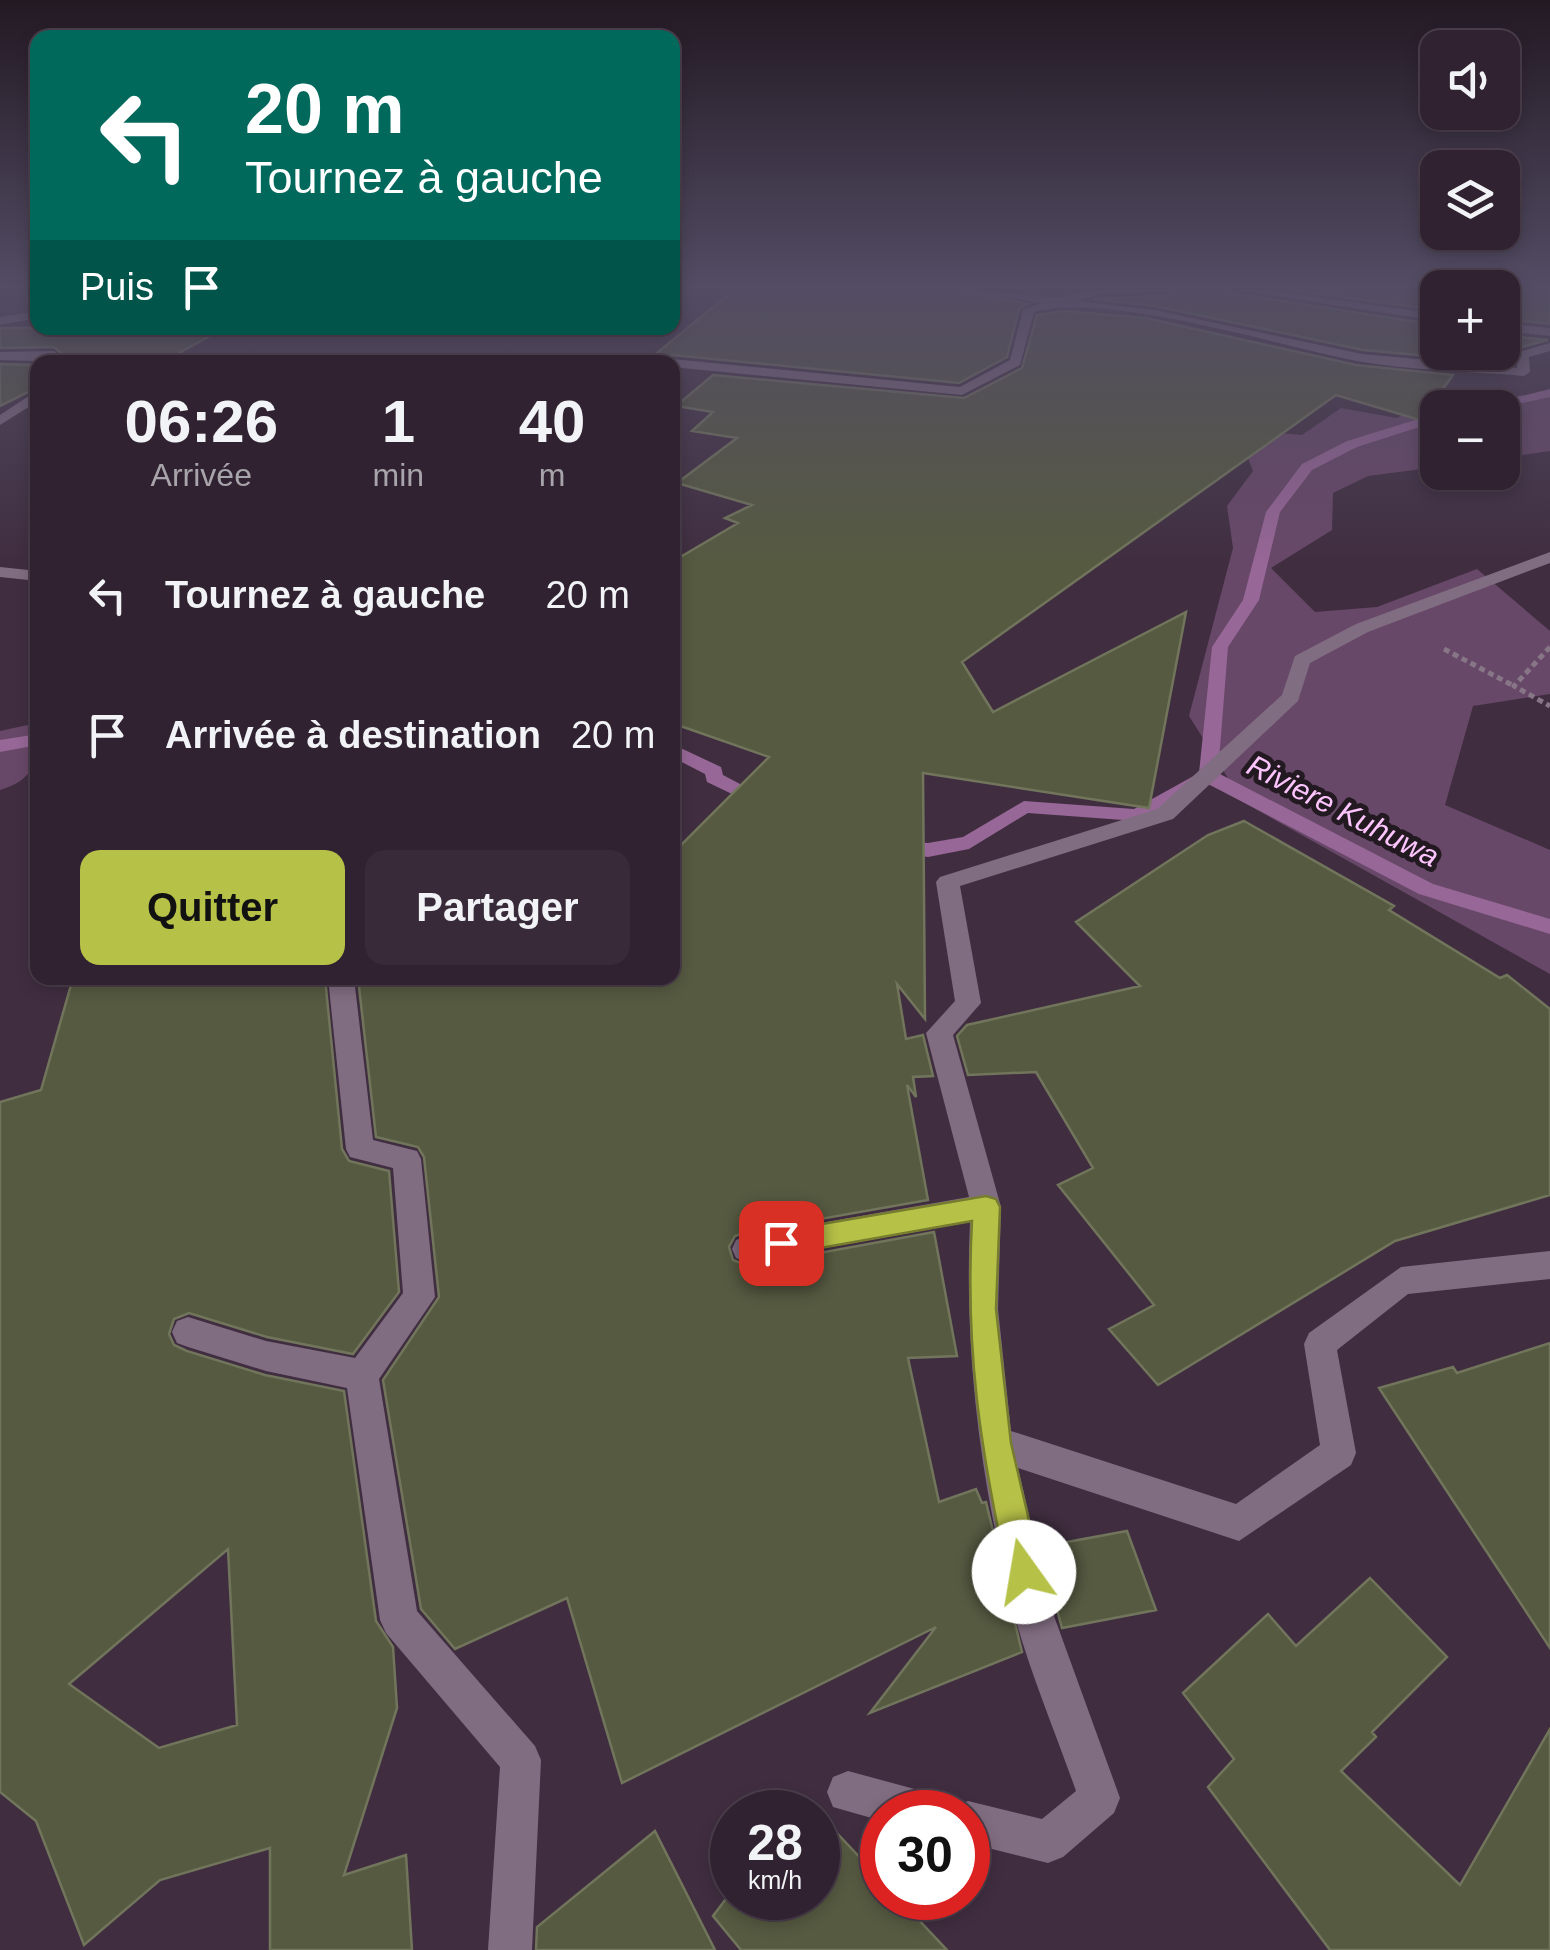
<!DOCTYPE html>
<html lang="fr">
<head>
<meta charset="utf-8">
<style>
  body { margin:0; font-family:Helvetica,sans-serif; background:#382a38; color:#f1f3f6; height:100vh; display:flex; flex-direction:column; font-size:38px; white-space:nowrap }
  * { box-sizing:border-box; margin:0 }
  p { font-size:32px; color:#a8a4ab }
  .icon { flex:none; width:55px; height:55px; fill:none; stroke:currentColor; stroke-width:2; stroke-linecap:round; stroke-linejoin:round }
  .map { position:relative; flex:1; overflow:hidden }
  .panel { position:absolute; left:30px; top:355px; width:650px; height:630px; display:flex; flex-direction:column; background:#302230; border-radius:20px; box-shadow:0 5px 15px #0003,0 0 0 2px #4b3f4c }
  .panel>* { flex:none }
  .hud { position:absolute; left:30px; top:30px; width:650px; height:305px; border-radius:20px; box-shadow:0 5px 15px #0003,0 0 0 2px #4b3f4c; background:#00695c; color:#fff; overflow:hidden }
  .tools { position:absolute; left:1420px; top:30px; display:grid; gap:20px }
  .tools a { display:grid; place-items:center; width:100px; height:100px; border-radius:20px; background:#302230; box-shadow:0 5px 15px #0003,0 0 0 2px #4b3f4c; font-size:50px }
  .speed { position:absolute; left:710px; top:1790px; display:flex; gap:20px; font-size:50px; font-weight:700; text-align:center }
  .speed>* { display:grid; place-content:center; width:130px; height:130px; border-radius:50%; background:#302230; box-shadow:0 5px 15px #0003,0 0 0 2px #4b3f4c; line-height:1 }
  .speed small { font-size:25px; font-weight:400 }
  .speed .limit { border:15px solid #d22; background:#fff; color:#111 }
  .pin { position:absolute; display:grid; place-items:center; width:85px; height:85px; color:#fff; margin:-42px; border-radius:20px; box-shadow:0 5px 15px #0006 }
  .me { position:absolute; width:110px; margin:-55px; rotate:347deg; stroke-linejoin:round; filter:drop-shadow(0 0 8px #0008) }
  .turn { display:flex; align-items:center; gap:35px; height:210px; padding:0 50px; font-size:45px }
  .turn .icon { width:130px; height:130px; stroke-width:2.5 }
  .turn b { display:block; font-size:70px; line-height:85px }
  .then { display:flex; align-items:center; height:95px; padding:0 50px; background:#0003; gap:20px; font-size:38px }
  .eta { display:flex; justify-content:space-evenly; align-items:center; height:170px; text-align:center }
  .eta b { font-size:60px; font-weight:700; line-height:70px }
  .action { display:flex; gap:20px; margin-top:auto; padding:20px 50px }
  .action a { flex:1; height:115px; border-radius:20px; background:#b6c148; color:#111; font-size:40px; font-weight:700; line-height:115px; text-align:center }
  .action a+a { background:#382a38; color:#f1f3f6 }
  ul { padding:0; list-style:none }
  li { display:flex; align-items:center; gap:30px; height:140px; padding:0 50px }
  li div { flex:1 }
  li b { display:block; font-size:38px }
  li em { font-style:normal }
  .map>svg:first-child { display:block }
</style>
</head>
<body>
<div class="map">
<svg width="1550" height="1950" viewBox="0 0 1550 1950">
  <rect width="100%" height="100%" fill="#402e40"/>
  <path fill="#684868" d="M 1447,388 L 1500,397 L 1550,393 L 1550,451 L 1503,458 L 1502,408 L 1438,408 L 1437,467 L 1368,476 L 1333,493 L 1332,530 L 1271,568 L 1315,612 L 1377,607 L 1477,569 L 1550,631 L 1550,694 L 1473,706 L 1445,805 L 1550,850 L 1550,974 L 1243,802 L 1189,716 L 1233,548 L 1227,506 L 1253,471 L 1248,458 L 1207,437 L 1219,428 L 1302,435 L 1341,408 L 1397,418 Z
    M 37,723 C 38,759 37,779 0,790 L 0,731 Z"/>
  <g fill="none" stroke-linecap="round" stroke-linejoin="round">
    <path fill="#976797" fill-rule="evenodd" d="M 1550,389 L 1550,397 L 1500,408 L 1475,408 Z
      M 1438,413 L 1438,421 L 1357,447 L 1312,470 L 1280,512 L 1259,600 L 1228,647 L 1218,773 L 1433,884 L 1550,919 L 1550,934 L 1419,894 L 1208,784 L 1137,821 L 1028,813 L 969,849 L 928,857 L 886,851 L 883,846 L 886,841 L 928,843 L 963,837 L 1024,801 L 1134,809 L 1199,773 L 1212,647 L 1243,600 L 1266,512 L 1302,464 L 1347,441 Z
      M 38,734 L 38,745 L 0,752 L 0,740 Z
      M 672,744 L 721,767 L 723,775 L 774,802 L 771,806 L 757,806 L 707,782 L 705,774 L 672,757 Z"/>
  </g>
  <path fill="#565a41" stroke="#71755b" stroke-width="2.5" fill-rule="evenodd" d="M 735,289 L 951,289 L 1027,304 L 1019,309 L 1007,357 L 959,383 L 672,355 L 663,362 L 646,362 Z
    M 1175,289 L 1226,289 L 1229,293 L 1438,325 L 1438,352 L 1502,352 L 1502,335 L 1548,340 L 1518,348 L 1514,364 L 1363,350 L 1155,306 L 1094,299 L 1167,296 Z
    M 1282,289 L 1409,289 L 1438,293 L 1438,310 Z
    M 1502,289 L 1550,289 L 1550,324 L 1502,319 Z
    M 1065,311 L 1146,318 L 1356,365 L 1453,375 L 1420,420 L 1336,395 L 962,662 L 993,712 L 1186,612 L 1149,808 L 923,773 L 925,1019 L 897,984 L 906,1039 L 923,1035 L 933,1076 L 913,1077 L 916,1097 L 907,1085 L 928,1200 L 746,1232 L 735,1236 L 729,1247 L 733,1260 L 748,1266 L 934,1232 L 957,1356 L 908,1358 L 939,1502 L 976,1489 L 982,1503 L 986,1502 L 1022,1652 L 870,1713 L 936,1627 L 622,1783 L 567,1598 L 455,1649 L 421,1609 L 383,1380 L 439,1297 L 424,1157 L 418,1147 L 376,1137 L 358,978 L 672,978 L 672,854 L 769,757 L 672,723 L 672,562 L 738,523 L 725,518 L 752,505 L 677,483 L 737,438 L 692,431 L 713,412 L 676,406 L 713,375 L 964,398 L 1022,368 L 1037,315 Z
    M 0,328 L 224,328 L 163,362 L 71,362 L 54,347 L 0,348 Z
    M 0,364 L 38,365 L 38,387 L 0,406 Z
    M 1244,821 L 1394,906 L 1389,910 L 1500,978 L 1507,975 L 1550,1009 L 1550,1195 L 1395,1241 L 1158,1385 L 1109,1329 L 1154,1305 L 1058,1185 L 1093,1168 L 1036,1072 L 968,1075 L 957,1036 L 967,1025 L 1140,986 L 1076,922 L 1208,835 Z
    M 73,978 L 325,978 L 342,1149 L 349,1161 L 389,1171 L 399,1292 L 353,1354 L 267,1337 L 189,1313 L 174,1319 L 169,1334 L 174,1345 L 187,1351 L 265,1375 L 344,1391 L 376,1621 L 393,1647 L 397,1708 L 344,1875 L 406,1855 L 412,1950 L 270,1950 L 270,1848 L 160,1880 L 84,1945 L 36,1821 L 0,1792 L 0,1102 L 41,1090 ZM 228,1549 L 237,1725 L 159,1748 L 69,1684 Z
    M 1550,1343 L 1550,1648 L 1379,1388 L 1453,1367 L 1457,1373 Z
    M 1127,1531 L 1156,1610 L 1062,1628 L 1040,1547 Z
    M 1370,1578 L 1447,1657 L 1372,1732 L 1376,1737 L 1341,1771 L 1460,1885 L 1550,1729 L 1550,1950 L 1330,1950 L 1208,1787 L 1234,1759 L 1183,1693 L 1268,1614 L 1296,1646 Z
    M 818,1813 L 882,1881 L 882,1898 L 898,1898 L 947,1950 L 741,1950 L 713,1916 L 732,1891 L 732,1898 L 818,1898 Z
    M 655,1831 L 715,1950 L 536,1950 L 537,1927 Z"/>
  <g fill="none" stroke-linecap="round" stroke-linejoin="round">
    <path stroke="#867686" stroke-width="5" stroke-dasharray="6 4" stroke-linecap="butt" d="M 1550,647 L 1514,686 L 1550,706
      M 1444,649 L 1514,686"/>
    <path fill="#816d81" fill-rule="evenodd" d="M 955,289 L 1059,298 L 1094,289 L 1172,289 L 1167,292 L 1102,293 L 1076,301 L 1154,310 L 1362,354 L 1517,368 L 1519,352 L 1550,343 L 1550,351 L 1529,357 L 1530,372 L 1524,376 C 1469,371 1411,371 1357,361 C 1277,345 1106,292 1034,312 L 1020,365 L 962,395 L 672,367 L 672,362 L 666,362 L 672,359 L 960,387 L 1010,360 L 1023,310 L 1042,303 Z
      M 1230,289 L 1257,289 L 1438,314 L 1438,321 Z
      M 38,311 L 38,318 L 0,325 L 0,317 Z
      M 1502,323 L 1550,328 L 1550,336 L 1502,331 Z
      M 54,351 L 68,362 L 0,360 L 0,352 Z
      M 38,390 L 38,401 L 0,425 L 0,415 Z
      M 1550,552 L 1550,563 L 1368,632 L 1310,663 L 1298,701 L 1173,819 L 960,886 L 981,1003 L 953,1035 L 1001,1207 L 998,1309 L 1011,1431 L 1236,1504 L 1320,1445 L 1304,1344 L 1309,1333 L 1401,1267 L 1550,1251 L 1550,1279 L 1408,1294 L 1337,1350 L 1356,1453 L 1351,1465 L 1239,1541 L 1018,1468 L 1050,1605 L 1120,1798 L 1114,1813 L 1063,1857 L 1048,1863 L 968,1843 L 968,1812 L 951,1812 L 953,1807 L 968,1801 L 1042,1819 L 1076,1791 C 1054,1728 1027,1666 1011,1602 C 980,1475 964,1353 970,1222 L 747,1262 L 736,1258 L 732,1249 L 736,1240 L 747,1236 L 969,1197 L 926,1033 L 955,1001 L 936,882 L 940,877 L 1157,809 L 1282,695 L 1295,656 L 1356,624 Z
      M 0,567 L 38,571 L 38,581 L 0,577 Z
      M 328,978 L 354,978 L 373,1140 L 417,1151 L 421,1159 L 435,1297 L 379,1379 L 417,1611 L 535,1746 L 541,1760 L 532,1950 L 488,1950 L 500,1767 L 386,1633 L 380,1620 L 347,1388 L 266,1371 L 188,1347 L 177,1343 L 172,1332 L 177,1321 L 188,1317 L 266,1341 L 355,1358 L 403,1293 L 393,1168 L 350,1157 L 346,1149 Z
      M 848,1771 L 944,1797 L 950,1812 L 882,1812 L 882,1821 L 833,1807 L 827,1792 L 833,1777 Z"/>
  </g>
  <linearGradient id="sky" x2="0" y2="1"><stop stop-color="#231923"/><stop offset="0.51" stop-color="#534c64"/><stop offset="1" stop-color="#534c64" stop-opacity="0"/></linearGradient>
  <rect width="1550" height="562" fill="url(#sky)"/>
  <path fill="#b6c148" stroke="#767d2f" stroke-width="2.5" d="M 986,1196 L 996,1199 L 1000,1207 L 996,1309 L 1011,1443 L 1041,1572 L 1036,1584 L 1024,1589 L 1012,1584 L 1007,1572 C 980,1447 965,1350 972,1221 L 781,1255 L 771,1252 L 767,1243 L 771,1235 L 781,1231 Z"/>
  <g text-anchor="middle" stroke-width="10" stroke-linejoin="round" paint-order="stroke">
    <g font-size="30" font-style="italic" fill="#fec5fe" stroke="#221921">
      <text transform="translate(1343 811) rotate(27)" y="10">Riviere Kuhuwa</text>
    </g>
  </g>
</svg>
<div class="tools">
<a><svg class="icon" aria-label="sound" viewBox="0 0 24 24"><path d="M4 9h4l5-4v14l-5-4H4zM17 9q2 3 0 6"/></svg></a>
<a><svg class="icon" aria-label="layers" viewBox="0 0 24 24"><path d="M12 4l9 5-9 5-9-5zM3 14l9 5 9-5"/></svg></a>
<a>+</a>
<a>−</a>
</div>
<div class="speed"><div>28<small>km/h</small></div><div class="limit">30</div></div>
<div class="pin" style="left:781px;top:1243px;background:#d93025"><svg class="icon" aria-label="arrive" viewBox="0 0 24 24"><path d="M6 21V4h12l-3 4 3 4H6"/></svg></div>
<svg class="me" style="left:1024px;top:1572px" viewBox="-20 -20 40 40"><circle r="19" fill="#fff"/><path d="M0-13L10 11 0 6-10 11z" fill="#b6c148"/></svg>
<div class="hud">
<div class="turn"><svg class="icon" aria-label="left" viewBox="0 0 24 24"><path d="M17 20v-9H6M10 6l-5 5 5 5"/></svg><div><b>20 m</b>Tournez à gauche</div></div>
<div class="then">Puis<svg class="icon" aria-label="arrive" viewBox="0 0 24 24"><path d="M6 21V4h12l-3 4 3 4H6"/></svg></div>
</div>
<section class="panel">
<div class="eta">
<div><b>06:26</b><p>Arrivée</p></div>
<div><b>1</b><p>min</p></div>
<div><b>40</b><p>m</p></div>
</div>
<ul>
<li><svg class="icon" aria-label="left" viewBox="0 0 24 24"><path d="M17 20v-9H6M10 6l-5 5 5 5"/></svg><div><b>Tournez à gauche</b></div><em>20 m</em></li>
<li><svg class="icon" aria-label="arrive" viewBox="0 0 24 24"><path d="M6 21V4h12l-3 4 3 4H6"/></svg><div><b>Arrivée à destination</b></div><em>20 m</em></li>
</ul>
<div class="action"><a>Quitter</a><a>Partager</a></div>
</section>
</div>
</body>
</html>
